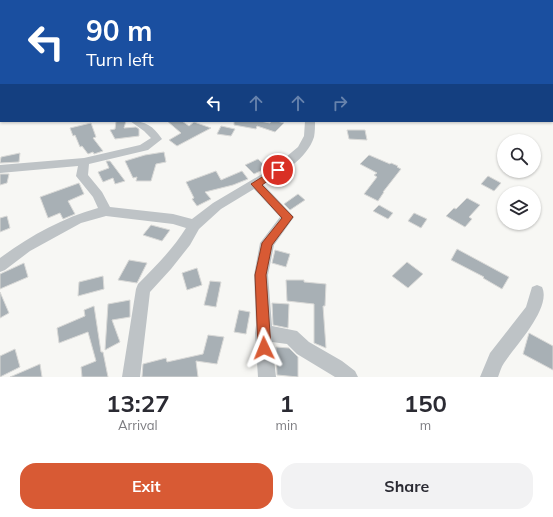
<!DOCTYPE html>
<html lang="en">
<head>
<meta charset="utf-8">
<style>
  body { margin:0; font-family:Mulish,sans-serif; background:#f2f2f3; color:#2b2b33; height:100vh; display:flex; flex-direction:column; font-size:15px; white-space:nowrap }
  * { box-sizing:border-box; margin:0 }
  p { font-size:13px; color:#7c7c81 }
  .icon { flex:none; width:22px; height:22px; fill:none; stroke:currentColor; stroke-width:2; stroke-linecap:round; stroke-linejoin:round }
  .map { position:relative; height:377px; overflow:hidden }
  .panel { display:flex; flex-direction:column; background:#fff; flex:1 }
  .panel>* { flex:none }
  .guide { position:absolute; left:0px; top:0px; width:553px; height:122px; box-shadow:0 1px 3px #0004; background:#1a4fa0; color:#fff; overflow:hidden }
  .tools { position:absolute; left:497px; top:134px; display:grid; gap:8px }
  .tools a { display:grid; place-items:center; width:44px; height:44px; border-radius:50%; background:#fff; box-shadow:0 1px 3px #0004; font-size:20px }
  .pin { position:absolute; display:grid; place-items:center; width:34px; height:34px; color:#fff; margin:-17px; border:2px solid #fff; border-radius:50%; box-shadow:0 1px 4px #0007 }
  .me { position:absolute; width:44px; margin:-22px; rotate:358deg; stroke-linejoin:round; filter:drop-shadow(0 0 3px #0008) }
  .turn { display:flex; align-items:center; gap:14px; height:84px; padding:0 20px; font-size:18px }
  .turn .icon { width:52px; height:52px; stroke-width:2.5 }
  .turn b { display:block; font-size:28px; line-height:34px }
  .lanes { display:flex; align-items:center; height:38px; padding:0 20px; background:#0003; justify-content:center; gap:20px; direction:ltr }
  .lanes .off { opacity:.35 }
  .eta { display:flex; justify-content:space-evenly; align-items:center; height:68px; text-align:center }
  .eta b { font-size:24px; font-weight:700; line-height:28px }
  .action { display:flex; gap:8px; margin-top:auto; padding:8px 20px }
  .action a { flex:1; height:46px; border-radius:16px; background:#d85a34; color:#fff; font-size:16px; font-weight:700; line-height:46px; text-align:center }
  .action a+a { background:#f2f2f3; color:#2b2b33 }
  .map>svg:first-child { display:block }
</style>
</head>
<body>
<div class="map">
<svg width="553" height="377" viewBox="0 0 553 377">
  <rect width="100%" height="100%" fill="#f7f7f4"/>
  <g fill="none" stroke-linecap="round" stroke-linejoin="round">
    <path stroke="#bac4c9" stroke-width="2" d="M 8,1 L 12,0"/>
  </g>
  <path fill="#a8b0b5" stroke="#d9d9d7" d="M 116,121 L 126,121 L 124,128 L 136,127 L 139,129 L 139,136 L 115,139 L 110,130 L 115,129 Z
    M 167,121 L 182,121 L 189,126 L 194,122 L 211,128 L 177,146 L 169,140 L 181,133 Z
    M 234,121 L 260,121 L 270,123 L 271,121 L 277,121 L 284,123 L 275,132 L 257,126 L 256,129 L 234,125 Z
    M 91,123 L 96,137 L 93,138 L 103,151 L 94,154 L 93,152 L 88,154 L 82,146 L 80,147 L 75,135 L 73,136 L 70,128 Z
    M 221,126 L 235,129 L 231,136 L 217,134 Z
    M 347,130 L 365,130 L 367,140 L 349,139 Z
    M 164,152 L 166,162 L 156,164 L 151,181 L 136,181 L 137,177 L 133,178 L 125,161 L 145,155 Z
    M 20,153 L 19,162 L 0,163 L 1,157 Z
    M 369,155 L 390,164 L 391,163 L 398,166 L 397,167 L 401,169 L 383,192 L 384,192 L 378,201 L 364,194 L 377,177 L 374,175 L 377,173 L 360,164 Z
    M 258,159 L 267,168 L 254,174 L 245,165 Z
    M 106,161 L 110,161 L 125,181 L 115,184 L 113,178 L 103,182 L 98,172 L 109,168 Z
    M 216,171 L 221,180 L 242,171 L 248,179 L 233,185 L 205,192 L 211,199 L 197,206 L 192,199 L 194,198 L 186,182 Z
    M 0,174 L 9,174 L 7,183 L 0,185 Z
    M 488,176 L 501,183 L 494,191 L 481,184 Z
    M 79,183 L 84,194 L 68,201 L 75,214 L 63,219 L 60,213 L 48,218 L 40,197 Z
    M 298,194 L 305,200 L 290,210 L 284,204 Z
    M 467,198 L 480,205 L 469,217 L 472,219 L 465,227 L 446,216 L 454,208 L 456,209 Z
    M 379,205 L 393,213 L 388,219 L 373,211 Z
    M 414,213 L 427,219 L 421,228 L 408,221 Z
    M 7,216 L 10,228 L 0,232 L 0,218 Z
    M 151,225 L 170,230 L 162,241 L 143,235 Z
    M 457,249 L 509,277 L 502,289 L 483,278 L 484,277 L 451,260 Z
    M 275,250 L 290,254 L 286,267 L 272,263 Z
    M 129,260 L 147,263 L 137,283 L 118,280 Z
    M 407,262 L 423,274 L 408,288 L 392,276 Z
    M 24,263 L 28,277 L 0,289 L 0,274 Z
    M 197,268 L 202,285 L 187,290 L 182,273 Z
    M 103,276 L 104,289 L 78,296 L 79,282 Z
    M 286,280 L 304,280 L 304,282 L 326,284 L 325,306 L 323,306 L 326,348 L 314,343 L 314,304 L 287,301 Z
    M 210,281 L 221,282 L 216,307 L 204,305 Z
    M 0,292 L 9,313 L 0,318 Z
    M 130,300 L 130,317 L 112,320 L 120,342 L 105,350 L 108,304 Z
    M 272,303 L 289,304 L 288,328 L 273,325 Z
    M 94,306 L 101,352 L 103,352 L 108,377 L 82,377 L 81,367 L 96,361 L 88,332 L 59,343 L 57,328 L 85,316 L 84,310 Z
    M 239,310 L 250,312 L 246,334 L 234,332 Z
    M 529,333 L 553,346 L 553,370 L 523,354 Z
    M 208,335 L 224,337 L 217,364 L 196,361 L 198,377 L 142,377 L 143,364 L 166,358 L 167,362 L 203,354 Z
    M 276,347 L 289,348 L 298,357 L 298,377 L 277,375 Z
    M 15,349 L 20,367 L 0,377 L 0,356 Z
    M 40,364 L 42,377 L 10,377 Z"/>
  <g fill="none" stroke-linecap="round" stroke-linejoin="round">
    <path fill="#bec3c6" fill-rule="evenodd" d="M 152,0 L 160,0 L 152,1 Z
      M 369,0 L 379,0 L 379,1 L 369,1 Z
      M 419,0 L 429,0 L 429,1 L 419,1 Z
      M 446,0 L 456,0 L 446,1 Z
      M 0,36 L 1,36 L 1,40 L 0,40 Z
      M 552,55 L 553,55 L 553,60 L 552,60 Z
      M 0,82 L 1,83 L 1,89 L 0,88 Z
      M 130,121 C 146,121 153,126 162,139 L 148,150 L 89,164 L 88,175 L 102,192 L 110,207 L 173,214 L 192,219 L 213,203 L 274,167 L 298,147 L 304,136 L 305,121 L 315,121 C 315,126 315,132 314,137 C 307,159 282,173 263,184 L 294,217 L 274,245 L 268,275 L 272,326 L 297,331 L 309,342 L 342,361 L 355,371 L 358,377 L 335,377 L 297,354 L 287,344 L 272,342 L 276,377 L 258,377 L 255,333 L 256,325 L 254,275 L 260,243 L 280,217 L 254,189 L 221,209 L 199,229 L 190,245 L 171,269 L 150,292 L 140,377 L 122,377 L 136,289 L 138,284 C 155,267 173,249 186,228 L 173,224 L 106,216 L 81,223 L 30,251 L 5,270 L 0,272 L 0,258 C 30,236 62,218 98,208 L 93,197 L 76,176 L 78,166 L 0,173 L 0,165 L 84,158 L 140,145 L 151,138 L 144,131 Z
      M 537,285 L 542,287 C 552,308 515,346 504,363 C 501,367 500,372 498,377 L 480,377 L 490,353 L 526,307 L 532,287 Z"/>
  </g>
  <path fill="#d85a34" stroke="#8c3a22" d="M 278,167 L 281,168 L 282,170 L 281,172 L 262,185 L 293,217 L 272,245 L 266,275 L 271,348 L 269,352 L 264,354 L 260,352 L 258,348 L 255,275 L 262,243 L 282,218 L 251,184 Z"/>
</svg>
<div class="tools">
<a><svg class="icon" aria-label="search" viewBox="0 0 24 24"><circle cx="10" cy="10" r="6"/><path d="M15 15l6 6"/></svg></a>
<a><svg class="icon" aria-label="layers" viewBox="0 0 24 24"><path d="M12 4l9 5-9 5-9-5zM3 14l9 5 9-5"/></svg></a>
</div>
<div class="pin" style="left:278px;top:170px;background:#d93025"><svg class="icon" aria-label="arrive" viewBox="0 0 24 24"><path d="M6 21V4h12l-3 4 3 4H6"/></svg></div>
<svg class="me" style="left:264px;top:348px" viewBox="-20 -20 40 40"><path d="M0-17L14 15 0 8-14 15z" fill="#d85a34" stroke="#fff" stroke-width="4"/></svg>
<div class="guide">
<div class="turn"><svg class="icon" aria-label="left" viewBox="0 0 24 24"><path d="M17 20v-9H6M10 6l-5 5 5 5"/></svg><div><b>90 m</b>Turn left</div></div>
<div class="lanes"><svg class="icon" aria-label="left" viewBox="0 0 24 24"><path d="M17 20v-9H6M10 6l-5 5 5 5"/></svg><svg class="icon off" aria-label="ahead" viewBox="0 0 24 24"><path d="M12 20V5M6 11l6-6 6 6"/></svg><svg class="icon off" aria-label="ahead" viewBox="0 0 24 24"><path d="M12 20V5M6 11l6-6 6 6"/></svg><svg class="icon off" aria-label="right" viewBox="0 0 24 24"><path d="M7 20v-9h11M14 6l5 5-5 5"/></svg></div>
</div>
</div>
<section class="panel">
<div class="eta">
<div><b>13:27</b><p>Arrival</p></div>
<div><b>1</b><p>min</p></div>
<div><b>150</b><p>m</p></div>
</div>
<div class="action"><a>Exit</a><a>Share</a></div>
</section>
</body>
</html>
